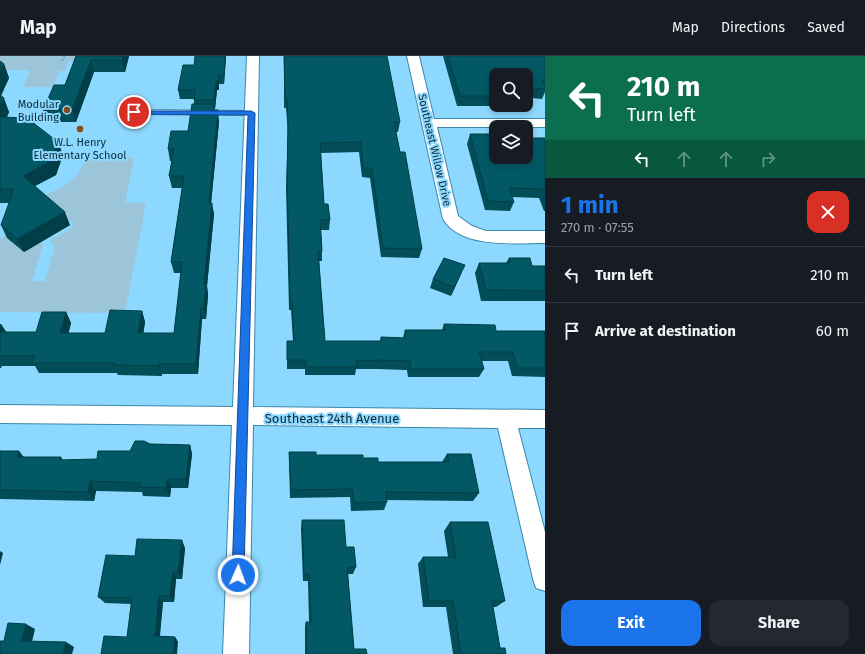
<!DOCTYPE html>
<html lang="en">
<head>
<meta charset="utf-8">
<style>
  body { margin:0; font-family:"Fira Sans",sans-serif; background:#242831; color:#f1f3f6; height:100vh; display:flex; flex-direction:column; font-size:15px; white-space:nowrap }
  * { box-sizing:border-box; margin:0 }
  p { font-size:13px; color:#9ea1a6 }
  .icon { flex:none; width:22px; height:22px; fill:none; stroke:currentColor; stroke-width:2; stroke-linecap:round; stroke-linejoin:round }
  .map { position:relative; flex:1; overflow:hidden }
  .drawer { display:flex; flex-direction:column; background:#171b24; width:320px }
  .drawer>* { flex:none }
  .top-card { background:#0b6e4f; color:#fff; overflow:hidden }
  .tools { position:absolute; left:489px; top:12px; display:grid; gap:8px }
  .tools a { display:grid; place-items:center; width:44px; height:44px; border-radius:8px; background:#171b24; box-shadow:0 2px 6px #0003; font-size:20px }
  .pin { position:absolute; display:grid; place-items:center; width:34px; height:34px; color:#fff; margin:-17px; border:2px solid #fff; border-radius:50%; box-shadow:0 1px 4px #0007 }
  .me { position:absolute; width:44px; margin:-22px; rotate:2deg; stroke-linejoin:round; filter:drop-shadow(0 0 3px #0008) }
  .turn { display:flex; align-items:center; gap:14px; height:84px; padding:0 16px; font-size:18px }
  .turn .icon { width:52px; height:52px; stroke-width:2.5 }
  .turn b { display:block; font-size:28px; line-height:34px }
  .lanes { display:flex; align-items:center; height:38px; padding:0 16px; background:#0003; justify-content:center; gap:20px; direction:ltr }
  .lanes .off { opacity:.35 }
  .round { display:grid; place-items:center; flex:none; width:42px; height:42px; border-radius:12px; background:#242831 }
  .summary { display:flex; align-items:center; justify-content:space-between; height:68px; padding:0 16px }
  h1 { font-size:24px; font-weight:700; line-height:30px; color:#1a73e8 }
  .primary-button { display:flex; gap:8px; margin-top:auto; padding:8px 16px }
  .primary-button a { flex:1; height:46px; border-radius:12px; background:#1a73e8; color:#fff; font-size:16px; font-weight:700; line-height:46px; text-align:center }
  .primary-button a+a { background:#242831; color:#f1f3f6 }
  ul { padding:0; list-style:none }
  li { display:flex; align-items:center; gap:12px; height:56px; padding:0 16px; border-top:1px solid #363941 }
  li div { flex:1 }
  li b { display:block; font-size:15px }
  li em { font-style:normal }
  header { display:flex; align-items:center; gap:24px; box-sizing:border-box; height:56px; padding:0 20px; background:#171b24; border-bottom:1px solid #363941 }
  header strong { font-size:19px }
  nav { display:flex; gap:22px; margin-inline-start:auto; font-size:14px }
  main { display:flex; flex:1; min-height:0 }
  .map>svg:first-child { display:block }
</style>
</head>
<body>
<header>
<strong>Map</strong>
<nav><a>Map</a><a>Directions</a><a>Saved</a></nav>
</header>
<main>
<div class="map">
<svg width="545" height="598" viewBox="0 0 545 598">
  <rect width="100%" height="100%" fill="#8dd8fe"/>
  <path fill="#9dc5da" d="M 0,0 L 84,0 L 82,5 L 69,5 L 65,15 L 59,15 L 53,31 L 23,31 L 30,14 L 0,14 Z
    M 96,101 L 134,102 L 125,147 L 146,147 L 125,257 L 0,256 L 0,183 L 10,177 L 40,186 L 43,189 L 32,225 L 45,225 L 55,190 L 50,184 L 71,173 L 74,168 L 56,151 L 36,143 C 48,138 60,133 70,126 C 83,117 78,106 96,101 Z"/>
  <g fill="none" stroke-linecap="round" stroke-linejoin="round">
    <defs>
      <path id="lane" d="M 131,54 L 251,55 L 255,57 L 251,59 L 134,58 L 131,58 Z"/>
      <path id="street" d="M 247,0 L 259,0 L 253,351 L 545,354 L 545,372 L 518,372 L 545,476 L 545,535 L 536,532 L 533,523 L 498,372 L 253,369 L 249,598 L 223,598 L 232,369 L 0,367 L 0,349 L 233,351 Z
        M 407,0 L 419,0 L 434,63 L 545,63 L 545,71 L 437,71 L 458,160 L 472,170 L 486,175 L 545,175 L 545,187 C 515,187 461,193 443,163 Z"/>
    </defs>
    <use href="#lane" stroke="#3b87aa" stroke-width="2"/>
    <use href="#street" stroke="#3b87aa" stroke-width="2"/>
    <path stroke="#64a2c1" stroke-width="2" stroke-dasharray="2 1.5" stroke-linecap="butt" d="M 62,5 L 65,0"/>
    <use href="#lane" fill="#fff" fill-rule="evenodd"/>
    <use href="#street" fill="#fff" fill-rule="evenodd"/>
  </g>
  <path fill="#024d57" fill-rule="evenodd" d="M 76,0 L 129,0 L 125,16 L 94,16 L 76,66 L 48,66 L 43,54 L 65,29 Z
    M 226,0 L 224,28 L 219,28 L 219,34 L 217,34 L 215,53 L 214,53 L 219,66 L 211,147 L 214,158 L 207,230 L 208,239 L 206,263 L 202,263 L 198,318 L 162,318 L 162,320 L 118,319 L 117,317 L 39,317 L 35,310 L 2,310 L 1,312 L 0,312 L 0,268 L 1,268 L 6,276 L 36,276 L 66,256 L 71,267 L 68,277 L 105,277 L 142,255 L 145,266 L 143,277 L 174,277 L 181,217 L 174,217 L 171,206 L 182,132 L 172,132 L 169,120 L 172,105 L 170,105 L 168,93 L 188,75 L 194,48 L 194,43 L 180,43 L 178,34 L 194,9 Z
    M 284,0 L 400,66 L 398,76 L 396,76 L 400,96 L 422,193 L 419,202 L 381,201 L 370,122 L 362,121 L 359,96 L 321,97 L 324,148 L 330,164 L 329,174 L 321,174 L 322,195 L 322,205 L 319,205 L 325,285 L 380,285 L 381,281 L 403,282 L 405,274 L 442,274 L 444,268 L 496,275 L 545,275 L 545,321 L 512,320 L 508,305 L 482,305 L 484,313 L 479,321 L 408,321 L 407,314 L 377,313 L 356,313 L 355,319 L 305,319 L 305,313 L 287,313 L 287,285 L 293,285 L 291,254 L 289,254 L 286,132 L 288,77 L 286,52 L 284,52 Z
    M 443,0 L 545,0 L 545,36 L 542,43 L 532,42 L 529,50 L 457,50 ZM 496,19 L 526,19 L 526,49 L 496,49 Z
    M 0,5 L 4,8 L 9,22 L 1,40 L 9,56 L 7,61 L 58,86 L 63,99 L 56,119 L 35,130 L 70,169 L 24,196 L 7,182 L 1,169 L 9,147 L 0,147 Z
    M 470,78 L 496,101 L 545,82 L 545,81 L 545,155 L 544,155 L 539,142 L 512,141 L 514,146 L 510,155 L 485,154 L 467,88 Z
    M 509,202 L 532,210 L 545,210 L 545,245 L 481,245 L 475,217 L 479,207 L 506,207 Z
    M 461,218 L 451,240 L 430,232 L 433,223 Z
    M 150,388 L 190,389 L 192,398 L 188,432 L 171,432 L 170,441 L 143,440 L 142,436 L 96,435 L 94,445 L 0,443 L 0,395 L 24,401 L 61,401 L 63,404 L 97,403 L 130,395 Z
    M 289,396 L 316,399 L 363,402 L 378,406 L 442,406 L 447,398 L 479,437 L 473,445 L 387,444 L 387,446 L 384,454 L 351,455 L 350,441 L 290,442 L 289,405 Z
    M 302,464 L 346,491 L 356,511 L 353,518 L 348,518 L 354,593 L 367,598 L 305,598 L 305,571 L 306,566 L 309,566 L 308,525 L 303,525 L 301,473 Z
    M 450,466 L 505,545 L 496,551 L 493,551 L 500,592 L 506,598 L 453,598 L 446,551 L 423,551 L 418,508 L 423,501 L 448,501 L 444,475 Z
    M 185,492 L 182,523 L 176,523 L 174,546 L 163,546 L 160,580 L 175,581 L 178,586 L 127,581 L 131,548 L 105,547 L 98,541 L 135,500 Z"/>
  <path fill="#013e47" d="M 123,0 L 129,0 L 125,16 L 122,4 Z
    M 225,0 L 226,0 L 224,28 L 224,19 Z
    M 91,4 L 94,16 L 76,66 L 72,54 Z
    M 4,8 L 9,22 L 0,41 L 0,16 Z
    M 219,19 L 219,34 L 217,34 L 215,53 L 214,44 L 216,25 Z
    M 4,42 L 9,56 L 1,74 L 0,72 L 0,50 Z
    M 218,54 L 219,66 L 210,158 L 209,147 Z
    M 58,86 L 63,99 L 56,119 L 29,133 L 23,120 Z
    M 212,147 L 214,158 L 207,230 L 208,239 L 206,263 L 204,252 L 204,228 Z
    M 65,156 L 70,169 L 24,196 L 17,183 Z
    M 465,209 L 461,218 L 451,240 L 454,231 Z
    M 201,252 L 202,263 L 198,318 L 196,308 Z
    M 142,255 L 145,266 L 142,288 L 138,277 Z
    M 66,256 L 71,267 L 66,288 L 60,277 Z
    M 1,268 L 8,279 L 0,278 L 0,272 Z
    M 159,308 L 162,318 L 162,320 L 159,310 Z
    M 190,389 L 192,398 L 188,432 L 186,423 Z
    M 19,395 L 27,405 L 17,401 Z
    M 168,423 L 171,432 L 170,441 L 166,432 Z
    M 90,425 L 96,435 L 94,445 L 88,436 Z
    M 182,484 L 185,492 L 182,523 L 178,516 Z
    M 0,495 L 3,497 L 0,509 Z
    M 173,516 L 176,523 L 174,546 L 170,540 Z
    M 159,540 L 163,546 L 159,585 L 155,580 Z
    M 26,568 L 35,573 L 31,590 L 21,585 Z
    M 175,581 L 178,586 L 177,598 L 173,598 Z
    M 66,586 L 74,591 L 72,598 L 63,598 Z"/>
  <path fill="#025965" stroke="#013e47" d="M 76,0 L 123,0 L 122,4 L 91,4 L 72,54 L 43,54 L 54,29 L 65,29 Z
    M 195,0 L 225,0 L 224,19 L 219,19 L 218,25 L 216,25 L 214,44 L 194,44 L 195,34 L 178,34 L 183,9 L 194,9 Z
    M 284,0 L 387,0 L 400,66 L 394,66 L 400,96 L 405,96 L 422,193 L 383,192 L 372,112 L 363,112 L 361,86 L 320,87 L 324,148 L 328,148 L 330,164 L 320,164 L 322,195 L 318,195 L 325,285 L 381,285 L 381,281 L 406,282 L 405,274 L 445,274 L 444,268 L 495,269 L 496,275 L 545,275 L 545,312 L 517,312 L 513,296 L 479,296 L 484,313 L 411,313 L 410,305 L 380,304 L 356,305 L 357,311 L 306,311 L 306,304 L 287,304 L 287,285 L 294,285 L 292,245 L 290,245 L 287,122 L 288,67 L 287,43 L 285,43 Z
    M 448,0 L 545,0 L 545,24 L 542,24 L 545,31 L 545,33 L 530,33 L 533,40 L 526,40 L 526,19 L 496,19 L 496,40 L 460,40 Z
    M 0,5 L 4,8 L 0,16 Z
    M 0,39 L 4,42 L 0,50 Z
    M 192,48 L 213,48 L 213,54 L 218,54 L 209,147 L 212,147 L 204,228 L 206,228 L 204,252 L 201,252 L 196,308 L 159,308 L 159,310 L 114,309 L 114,307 L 32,307 L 35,300 L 0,300 L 0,276 L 36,276 L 42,256 L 66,256 L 60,277 L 105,277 L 110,254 L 142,255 L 138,277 L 174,277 L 182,206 L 171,206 L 184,120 L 169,120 L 174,93 L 168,93 L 171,75 L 188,75 Z
    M 0,61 L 27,62 L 58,86 L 51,105 L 23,120 L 65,156 L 17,183 L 1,169 L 14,133 L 0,133 Z
    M 470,78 L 496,78 L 496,101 L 526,101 L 526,82 L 545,82 L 545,137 L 543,133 L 509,132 L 514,146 L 488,145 Z
    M 444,202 L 465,209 L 454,231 L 433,223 Z
    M 509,202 L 530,202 L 532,210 L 545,210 L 545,235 L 486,234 L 479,207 L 510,207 Z
    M 135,385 L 144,385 L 150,388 L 190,389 L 186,423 L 168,423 L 166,432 L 139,431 L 140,427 L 90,425 L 88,436 L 0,434 L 0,395 L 19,395 L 17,401 L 61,401 L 60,404 L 97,403 L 98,395 L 130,395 Z
    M 289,396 L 316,396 L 316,399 L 363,399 L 363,402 L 378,402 L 378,406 L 449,406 L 447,398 L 471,398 L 479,437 L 386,436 L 387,446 L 354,447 L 352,433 L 291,434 Z
    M 302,464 L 344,464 L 346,491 L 354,491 L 356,511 L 347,511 L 354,593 L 366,593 L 367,598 L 307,598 L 306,566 L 311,566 L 309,518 L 304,518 Z
    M 450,466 L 488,466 L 505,545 L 492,545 L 500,592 L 505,592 L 506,598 L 461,598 L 453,545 L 429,545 L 423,501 L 456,501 Z
    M 137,483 L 182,484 L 178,516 L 173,516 L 170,540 L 159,540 L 155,580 L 175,581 L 173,598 L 101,598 L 104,580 L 127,581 L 132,542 L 98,541 L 106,499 L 135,500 Z
    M 8,567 L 26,568 L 21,585 L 66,586 L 63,598 L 0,598 L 0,585 L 4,585 Z"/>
  <path fill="#1a73e8" stroke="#114b97" d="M 132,55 L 251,55 L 255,57 L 244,519 L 242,523 L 238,525 L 234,523 L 232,519 L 248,59 L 134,58 L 132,58 Z"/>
  <g fill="#8a4718" stroke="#8dd8fe" stroke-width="1.5">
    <circle cx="67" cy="54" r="4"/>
    <circle cx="80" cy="73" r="4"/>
  </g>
  <g text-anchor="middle" stroke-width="4" stroke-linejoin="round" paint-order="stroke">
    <g font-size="11" fill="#0b2c3a" stroke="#8dd8fe" text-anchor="end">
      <text x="59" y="52">Modular<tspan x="59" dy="13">Building</tspan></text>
      <text x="80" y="90" text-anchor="middle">W.L. Henry<tspan x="80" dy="13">Elementary School</tspan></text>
    </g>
    <g font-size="11" fill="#0b2c3a" stroke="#8dd8fe">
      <text transform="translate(435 94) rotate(77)" y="4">Southeast Willow Drive</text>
    </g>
    <g font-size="13" fill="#0b2c3a" stroke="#8dd8fe">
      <text x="332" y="367">Southeast 24th Avenue</text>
    </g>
  </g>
</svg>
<div class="tools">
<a><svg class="icon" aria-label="search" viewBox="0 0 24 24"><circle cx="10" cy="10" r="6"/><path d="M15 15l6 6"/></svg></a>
<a><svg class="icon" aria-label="layers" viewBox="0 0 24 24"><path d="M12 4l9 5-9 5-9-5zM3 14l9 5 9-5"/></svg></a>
</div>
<div class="pin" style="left:134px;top:56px;background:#d93025"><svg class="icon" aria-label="arrive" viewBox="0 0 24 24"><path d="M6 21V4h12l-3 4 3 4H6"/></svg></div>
<svg class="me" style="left:238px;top:519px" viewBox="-20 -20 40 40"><circle r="17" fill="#1a73e8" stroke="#fff" stroke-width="3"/><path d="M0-11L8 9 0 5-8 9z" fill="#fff"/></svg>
</div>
<section class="drawer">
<div class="top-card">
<div class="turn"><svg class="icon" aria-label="left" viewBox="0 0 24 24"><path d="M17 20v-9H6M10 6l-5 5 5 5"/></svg><div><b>210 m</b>Turn left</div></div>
<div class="lanes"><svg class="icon" aria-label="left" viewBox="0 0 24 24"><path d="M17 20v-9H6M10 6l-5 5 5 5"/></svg><svg class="icon off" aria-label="ahead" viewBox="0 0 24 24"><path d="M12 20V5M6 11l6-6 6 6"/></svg><svg class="icon off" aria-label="ahead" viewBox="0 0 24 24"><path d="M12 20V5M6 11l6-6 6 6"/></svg><svg class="icon off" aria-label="right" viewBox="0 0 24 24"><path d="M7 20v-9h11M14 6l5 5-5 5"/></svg></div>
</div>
<div class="summary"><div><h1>1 min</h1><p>270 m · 07:55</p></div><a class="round" style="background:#d93025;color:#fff"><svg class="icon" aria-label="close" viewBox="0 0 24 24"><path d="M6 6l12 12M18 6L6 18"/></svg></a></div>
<ul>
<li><svg class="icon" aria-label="left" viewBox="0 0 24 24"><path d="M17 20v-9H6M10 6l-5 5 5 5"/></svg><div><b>Turn left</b></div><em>210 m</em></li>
<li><svg class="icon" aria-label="arrive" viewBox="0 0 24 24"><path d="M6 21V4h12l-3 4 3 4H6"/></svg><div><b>Arrive at destination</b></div><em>60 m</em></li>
</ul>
<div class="primary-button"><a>Exit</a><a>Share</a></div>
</section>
</main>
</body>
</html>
